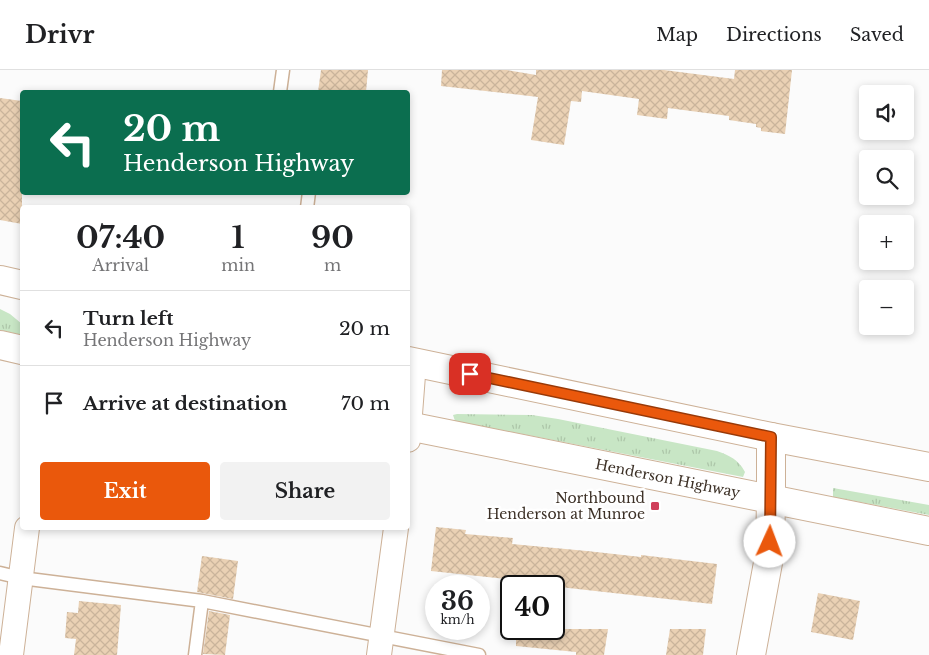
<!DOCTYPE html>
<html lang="en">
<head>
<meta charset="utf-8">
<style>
  body { margin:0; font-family:"Libre Baskerville",serif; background:#f2f2f2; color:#202124; height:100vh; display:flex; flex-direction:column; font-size:19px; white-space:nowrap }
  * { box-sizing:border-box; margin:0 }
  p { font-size:16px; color:#757577 }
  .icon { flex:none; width:28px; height:28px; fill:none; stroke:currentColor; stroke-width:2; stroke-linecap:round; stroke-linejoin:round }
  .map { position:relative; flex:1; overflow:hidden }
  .drawer { position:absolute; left:20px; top:135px; width:390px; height:325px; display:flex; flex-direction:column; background:#fff; border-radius:5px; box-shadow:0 2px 8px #0003 }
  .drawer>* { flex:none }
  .top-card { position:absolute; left:20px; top:20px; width:390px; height:105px; border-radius:5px; box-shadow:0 2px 8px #0003; background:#0b6e4f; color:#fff; overflow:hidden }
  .fabs { position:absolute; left:859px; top:15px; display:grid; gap:10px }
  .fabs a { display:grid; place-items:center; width:55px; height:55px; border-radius:5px; background:#fff; box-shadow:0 2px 8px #0003; font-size:25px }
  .speed { position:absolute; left:425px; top:505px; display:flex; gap:10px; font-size:25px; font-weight:700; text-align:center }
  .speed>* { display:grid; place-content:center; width:65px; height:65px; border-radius:50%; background:#fff; box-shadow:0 2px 8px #0003; line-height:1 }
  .speed small { font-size:12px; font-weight:400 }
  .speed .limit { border:2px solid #111; border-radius:8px; background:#fff; color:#111 }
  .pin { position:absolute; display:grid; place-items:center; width:42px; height:42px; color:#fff; margin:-21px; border-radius:10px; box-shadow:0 2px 8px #0006 }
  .me { position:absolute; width:55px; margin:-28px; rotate:2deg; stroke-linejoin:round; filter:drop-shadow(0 0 4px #0008) }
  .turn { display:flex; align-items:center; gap:18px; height:105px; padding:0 20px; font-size:22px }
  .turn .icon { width:65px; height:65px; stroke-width:2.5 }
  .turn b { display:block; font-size:35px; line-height:42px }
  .eta { display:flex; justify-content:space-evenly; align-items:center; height:85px; text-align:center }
  .eta b { font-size:30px; font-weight:800; line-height:35px }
  .cta { display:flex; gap:10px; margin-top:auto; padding:10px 20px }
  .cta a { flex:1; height:58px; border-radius:5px; background:#ea580c; color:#fff; font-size:20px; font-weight:800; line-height:58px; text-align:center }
  .cta a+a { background:#f2f2f2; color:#202124 }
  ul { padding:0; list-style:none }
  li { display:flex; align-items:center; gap:15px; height:75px; padding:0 20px; border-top:1px solid #e0e0e0 }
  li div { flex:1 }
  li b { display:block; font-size:19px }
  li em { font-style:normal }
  header { display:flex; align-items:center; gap:30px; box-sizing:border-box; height:70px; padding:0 25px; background:#fff; border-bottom:1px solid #e0e0e0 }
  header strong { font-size:24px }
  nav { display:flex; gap:28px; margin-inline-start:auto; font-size:18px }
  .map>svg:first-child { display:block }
</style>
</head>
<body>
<header>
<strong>Drivr</strong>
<nav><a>Map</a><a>Directions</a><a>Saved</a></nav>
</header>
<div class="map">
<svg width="929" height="585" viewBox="0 0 929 585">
  <defs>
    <pattern id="grass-tufts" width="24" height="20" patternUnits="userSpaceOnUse" patternTransform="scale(1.25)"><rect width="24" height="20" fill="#c8e6c5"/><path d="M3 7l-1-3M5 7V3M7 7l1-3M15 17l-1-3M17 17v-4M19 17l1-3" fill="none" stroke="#adc6a9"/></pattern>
    <pattern id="building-cross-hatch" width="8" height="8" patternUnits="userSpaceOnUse" patternTransform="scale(1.25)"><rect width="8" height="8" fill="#ead1b4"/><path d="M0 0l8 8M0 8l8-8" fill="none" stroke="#cab49b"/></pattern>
  </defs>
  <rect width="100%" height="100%" fill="#fbfbfb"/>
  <path fill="url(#grass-tufts)" d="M 0,239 L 10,244 L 22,254 L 22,265 L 0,260 Z
    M 457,344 L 532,345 L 558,349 L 717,381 C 730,386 738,389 745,402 L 743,407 L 455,351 L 453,345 Z
    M 833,418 L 929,435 L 929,445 L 833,427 Z"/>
  <path fill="url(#building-cross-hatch)" d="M 321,0 L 368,0 L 366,22 L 318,22 Z
    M 442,0 L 507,0 L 536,5 L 536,0 L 664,0 L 734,9 L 735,0 L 792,0 L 785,64 L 761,61 L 761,58 L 756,57 L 756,54 L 729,50 L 729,46 L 668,38 L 667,49 L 637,45 L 639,29 L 582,21 L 581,32 L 571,31 L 564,75 L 531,70 L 538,27 L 441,16 Z
    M 0,28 L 22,31 L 22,154 L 0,150 Z
    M 436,457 L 466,460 L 465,464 L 513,468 L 512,474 L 587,481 L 641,487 L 641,485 L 717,494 L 712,534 L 506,511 L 506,509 L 431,501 Z
    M 202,486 L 238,491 L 233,529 L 197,522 Z
    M 818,523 L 860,531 L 853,570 L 811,562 Z
    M 79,531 L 121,535 L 117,585 L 74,585 L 76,569 L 65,568 L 67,542 L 78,543 Z
    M 209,541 L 230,545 L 225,585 L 203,584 Z
    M 516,559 L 608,559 L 604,585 L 576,585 L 576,582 L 516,576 Z
    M 670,559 L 706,559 L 703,585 L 666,585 Z"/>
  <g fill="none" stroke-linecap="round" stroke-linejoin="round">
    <defs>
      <path id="lane" d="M 280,22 L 283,0
        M 307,138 L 309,122
        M 0,503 L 21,508 L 202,531 L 479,585
        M 195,585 L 202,531"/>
      <path id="street" d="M 408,370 L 414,292
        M 11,585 L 27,458
        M 379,585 L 396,458"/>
      <g id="secondary">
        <path d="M 0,210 L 22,215"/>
        <path d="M 0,275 L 22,280"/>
        <path d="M 408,291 L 771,367 L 929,397"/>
        <path id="s1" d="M 408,356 L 929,461"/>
        <path d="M 751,585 L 770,482 L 771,429 L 771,367"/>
      </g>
    </defs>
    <use href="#lane" stroke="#cdb197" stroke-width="15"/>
    <use href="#street" stroke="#cdb197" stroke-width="26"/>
    <use href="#secondary" stroke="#cdb197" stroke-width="30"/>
    <use href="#lane" stroke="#fff" stroke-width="12"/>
    <use href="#street" stroke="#fff" stroke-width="24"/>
    <use href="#secondary" stroke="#fff" stroke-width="28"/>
  </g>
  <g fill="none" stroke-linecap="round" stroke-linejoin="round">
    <defs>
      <path id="route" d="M 470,304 L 771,367 L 770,472"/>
    </defs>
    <use href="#route" stroke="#983908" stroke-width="12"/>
    <use href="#route" stroke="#ea580c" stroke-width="9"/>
  </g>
  <rect fill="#d0405b" stroke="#fff" stroke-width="2" x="650" y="431" width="10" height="10" rx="2.5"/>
  <g text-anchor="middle" stroke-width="5" stroke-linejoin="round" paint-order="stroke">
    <g font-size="14" fill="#3c3026" stroke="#fff">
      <text dy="5" stroke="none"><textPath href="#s1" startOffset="265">Henderson Highway</textPath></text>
    </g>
    <g font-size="14" fill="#3c3026" stroke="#fff" text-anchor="end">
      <text x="645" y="433">Northbound<tspan x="645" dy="16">Henderson at Munroe</tspan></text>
    </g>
  </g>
</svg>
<div class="fabs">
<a><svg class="icon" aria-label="sound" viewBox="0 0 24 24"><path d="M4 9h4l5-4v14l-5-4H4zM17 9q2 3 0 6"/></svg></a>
<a><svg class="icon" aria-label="search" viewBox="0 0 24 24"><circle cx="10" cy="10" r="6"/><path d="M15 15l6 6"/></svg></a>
<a>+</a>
<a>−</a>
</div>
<div class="speed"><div>36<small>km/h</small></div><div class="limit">40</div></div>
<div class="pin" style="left:470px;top:304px;background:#d93025"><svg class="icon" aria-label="arrive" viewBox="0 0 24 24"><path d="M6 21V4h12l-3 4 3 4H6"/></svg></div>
<svg class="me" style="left:770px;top:472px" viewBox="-20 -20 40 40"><circle r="19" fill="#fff"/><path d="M0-13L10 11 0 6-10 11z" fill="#ea580c"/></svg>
<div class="top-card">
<div class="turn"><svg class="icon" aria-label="left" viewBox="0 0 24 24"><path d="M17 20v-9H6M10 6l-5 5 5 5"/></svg><div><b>20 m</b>Henderson Highway</div></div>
</div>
<section class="drawer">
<div class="eta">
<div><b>07:40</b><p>Arrival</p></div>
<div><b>1</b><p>min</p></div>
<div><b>90</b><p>m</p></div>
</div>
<ul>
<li><svg class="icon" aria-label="left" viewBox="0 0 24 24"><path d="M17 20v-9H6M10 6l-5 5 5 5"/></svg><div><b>Turn left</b><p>Henderson Highway</p></div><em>20 m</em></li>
<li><svg class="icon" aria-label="arrive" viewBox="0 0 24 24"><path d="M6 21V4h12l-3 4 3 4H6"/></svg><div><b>Arrive at destination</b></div><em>70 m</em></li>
</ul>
<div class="cta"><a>Exit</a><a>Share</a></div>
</section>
</div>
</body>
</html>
